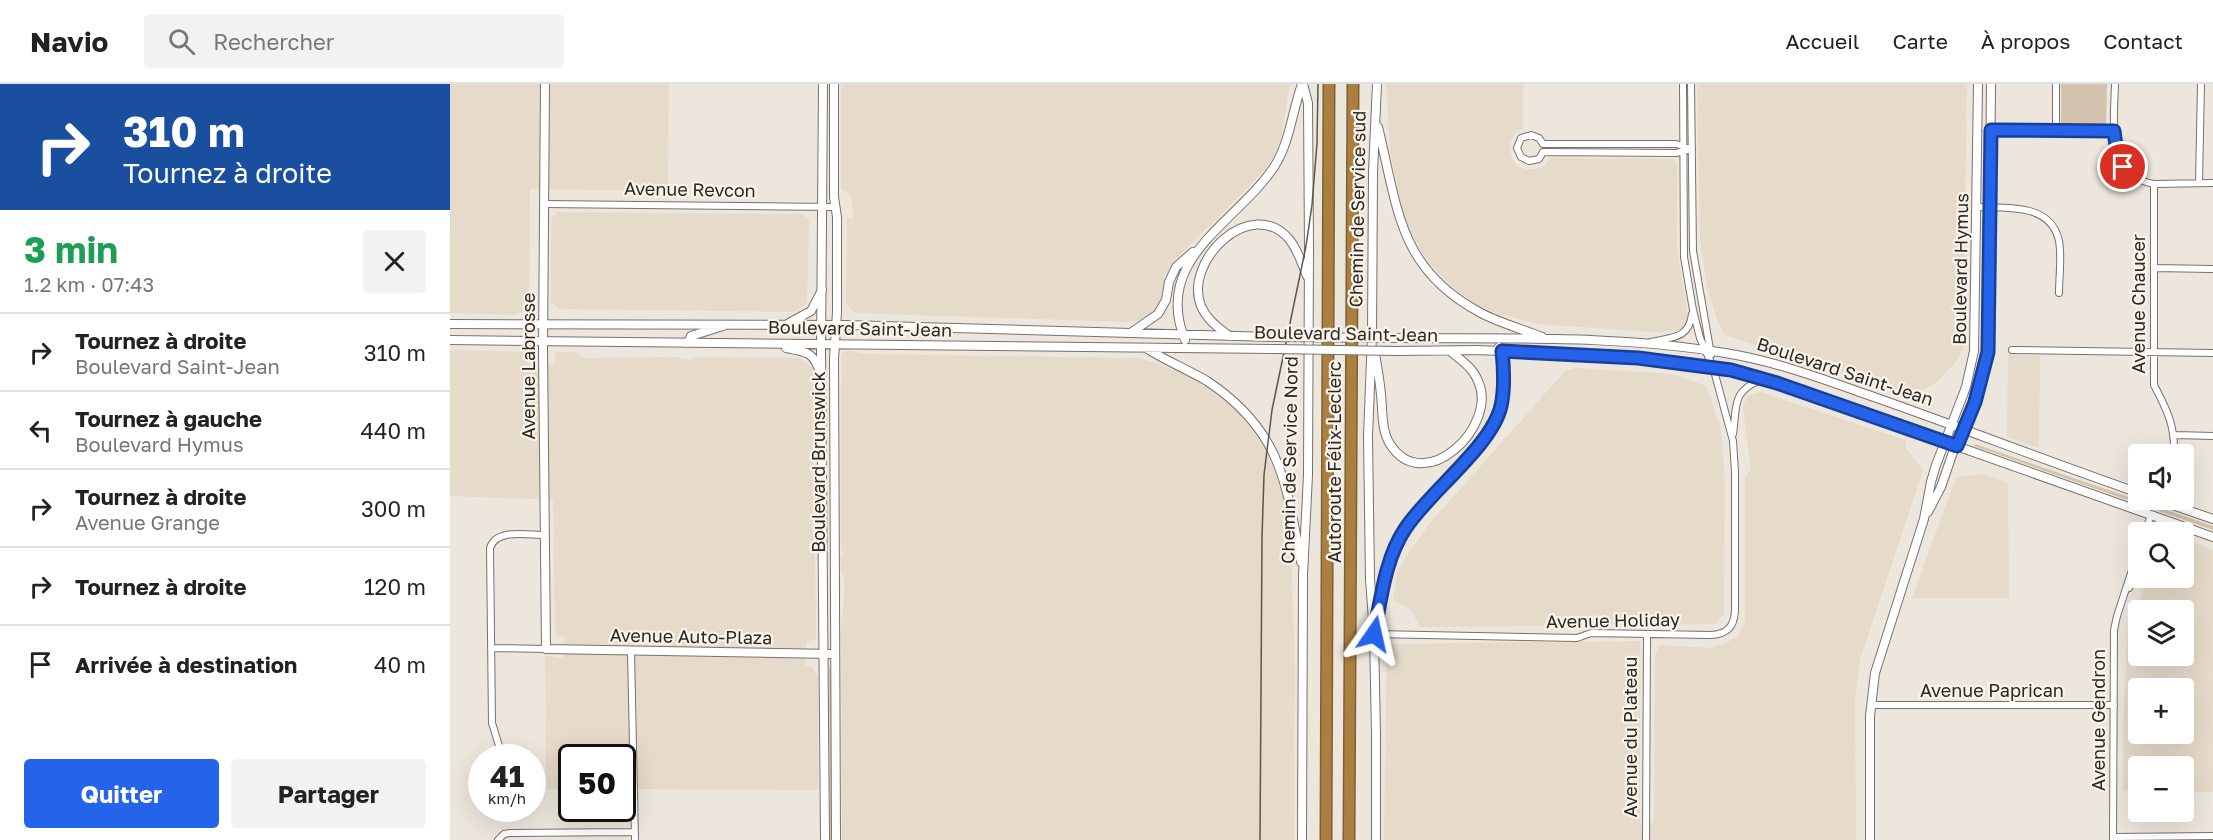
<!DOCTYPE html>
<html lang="fr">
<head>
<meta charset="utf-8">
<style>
  body { margin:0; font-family:"Golos Text",sans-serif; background:#f2f2f2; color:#222; height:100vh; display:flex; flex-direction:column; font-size:22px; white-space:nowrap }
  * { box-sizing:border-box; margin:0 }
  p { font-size:20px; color:#767676 }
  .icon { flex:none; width:33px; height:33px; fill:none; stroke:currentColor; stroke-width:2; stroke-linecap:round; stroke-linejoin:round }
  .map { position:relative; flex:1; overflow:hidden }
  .panel { display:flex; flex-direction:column; background:#fff; width:450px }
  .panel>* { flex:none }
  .top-card { background:#1a4fa0; color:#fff; overflow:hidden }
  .tools { position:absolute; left:1678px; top:360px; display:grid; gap:12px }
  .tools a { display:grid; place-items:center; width:66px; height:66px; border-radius:6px; background:#fff; box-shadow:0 6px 24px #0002; font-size:30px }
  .speed { position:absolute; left:18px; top:660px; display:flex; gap:12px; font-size:30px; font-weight:700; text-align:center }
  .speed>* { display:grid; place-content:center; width:78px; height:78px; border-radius:50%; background:#fff; box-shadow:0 6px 24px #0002; line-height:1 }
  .speed small { font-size:15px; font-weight:400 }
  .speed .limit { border:3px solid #111; border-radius:9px; background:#fff; color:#111 }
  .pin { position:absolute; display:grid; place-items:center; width:51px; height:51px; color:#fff; margin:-26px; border:3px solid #fff; border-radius:50%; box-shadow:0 2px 6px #0007 }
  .me { position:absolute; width:66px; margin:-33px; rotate:11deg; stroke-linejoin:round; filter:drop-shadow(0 0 4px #0008) }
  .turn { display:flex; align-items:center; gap:21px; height:126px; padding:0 24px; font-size:27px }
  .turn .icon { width:78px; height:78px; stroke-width:2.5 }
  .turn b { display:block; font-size:42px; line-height:51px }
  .round { display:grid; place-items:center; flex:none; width:63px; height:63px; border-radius:6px; background:#f2f2f2 }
  .summary { display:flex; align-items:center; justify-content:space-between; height:102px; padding:0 24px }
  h1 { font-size:36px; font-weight:700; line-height:45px; color:#1e9e55 }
  .cta { display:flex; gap:12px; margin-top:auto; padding:12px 24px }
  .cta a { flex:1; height:69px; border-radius:6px; background:#2563eb; color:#fff; font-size:24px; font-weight:700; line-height:69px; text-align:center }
  .cta a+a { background:#f2f2f2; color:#222 }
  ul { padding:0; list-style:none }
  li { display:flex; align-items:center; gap:18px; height:78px; padding:0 24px; border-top:2px solid #e0e0e0 }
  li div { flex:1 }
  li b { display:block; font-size:22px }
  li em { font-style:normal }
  header { display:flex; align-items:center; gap:36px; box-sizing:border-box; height:84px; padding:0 30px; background:#fff; border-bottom:2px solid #e0e0e0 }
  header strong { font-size:28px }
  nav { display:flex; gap:33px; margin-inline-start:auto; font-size:21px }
  .search { width:420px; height:54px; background:#f2f2f2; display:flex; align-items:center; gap:15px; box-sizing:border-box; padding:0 21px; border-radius:6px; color:#767676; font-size:22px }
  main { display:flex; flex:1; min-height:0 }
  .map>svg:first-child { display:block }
</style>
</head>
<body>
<header>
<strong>Navio</strong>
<div class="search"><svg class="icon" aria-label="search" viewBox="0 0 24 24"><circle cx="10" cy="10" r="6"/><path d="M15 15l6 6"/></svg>Rechercher</div>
<nav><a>Accueil</a><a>Carte</a><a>À propos</a><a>Contact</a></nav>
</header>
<main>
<section class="panel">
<div class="top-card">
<div class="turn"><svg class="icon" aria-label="right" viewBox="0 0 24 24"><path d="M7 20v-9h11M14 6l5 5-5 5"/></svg><div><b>310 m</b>Tournez à droite</div></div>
</div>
<div class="summary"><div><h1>3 min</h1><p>1.2 km · 07:43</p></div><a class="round"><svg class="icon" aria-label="close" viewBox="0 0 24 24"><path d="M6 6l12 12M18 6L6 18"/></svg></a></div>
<ul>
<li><svg class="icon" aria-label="right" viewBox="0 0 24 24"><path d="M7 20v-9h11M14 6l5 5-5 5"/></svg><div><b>Tournez à droite</b><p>Boulevard Saint-Jean</p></div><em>310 m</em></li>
<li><svg class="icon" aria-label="left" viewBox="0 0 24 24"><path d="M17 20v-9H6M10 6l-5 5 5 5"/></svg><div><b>Tournez à gauche</b><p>Boulevard Hymus</p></div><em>440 m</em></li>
<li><svg class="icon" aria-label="right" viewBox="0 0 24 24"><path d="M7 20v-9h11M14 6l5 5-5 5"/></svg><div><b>Tournez à droite</b><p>Avenue Grange</p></div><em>300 m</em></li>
<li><svg class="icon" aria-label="right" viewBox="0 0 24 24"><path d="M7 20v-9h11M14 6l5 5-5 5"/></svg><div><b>Tournez à droite</b></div><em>120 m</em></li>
<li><svg class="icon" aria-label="arrive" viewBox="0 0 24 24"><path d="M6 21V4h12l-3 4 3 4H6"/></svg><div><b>Arrivée à destination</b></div><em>40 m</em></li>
</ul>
<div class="cta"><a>Quitter</a><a>Partager</a></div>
</section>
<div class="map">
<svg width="1763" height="756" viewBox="0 0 1763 756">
  <rect width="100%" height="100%" fill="#ede6dc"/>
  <path fill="#e6daca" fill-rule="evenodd" d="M 0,0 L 219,0 L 218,107 L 80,105 L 79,225 L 65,231 L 0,229 Z
    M 391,0 L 840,0 L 831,53 L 825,70 L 815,86 L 725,176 L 717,191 L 711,216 L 705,226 L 694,235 L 678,238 L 404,229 L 396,219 L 397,134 L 404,134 L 401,110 L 391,105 Z
    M 936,0 L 1073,0 L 1073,44 L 1065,49 L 1059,62 L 1062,75 L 1067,82 L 1075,85 L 1087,85 L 1094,82 L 1101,74 L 1223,75 L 1227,80 L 1227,164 L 1238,234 L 1234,243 L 1226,247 L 1204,248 L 1087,240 L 1042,228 L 1028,222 L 1007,207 L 981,181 L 966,160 L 957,141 L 951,121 L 940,66 Z
    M 1247,0 L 1517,0 L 1513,263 L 1508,275 L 1487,298 L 1472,306 L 1453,311 L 1275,251 L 1268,238 L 1257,204 L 1250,155 Z
    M 108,128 L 352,130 L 359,136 L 357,218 L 347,228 L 109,225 L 101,218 L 101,134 Z
    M 0,266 L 76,268 L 78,280 L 105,279 L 105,268 L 125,268 L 135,274 L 229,273 L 230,275 L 242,276 L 245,273 L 349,274 L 363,284 L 366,555 L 356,558 L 356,582 L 363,584 L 368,594 L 368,706 L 173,705 L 172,674 L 122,674 L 121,705 L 96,705 L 95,571 L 113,575 L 115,553 L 108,552 L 105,549 L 103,416 L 0,412 Z
    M 400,267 L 417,270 L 688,274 L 718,283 L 743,294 L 766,309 L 791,332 L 810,356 L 824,381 L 835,418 L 841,460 L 845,586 L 844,756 L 392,756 L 391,549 L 395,496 L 391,487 L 391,471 L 393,471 L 393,467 L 391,467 L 391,301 L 392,300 L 391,272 L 393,268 Z
    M 1558,270 L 1590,272 L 1589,364 L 1557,353 Z
    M 1126,284 L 1223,290 L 1256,302 L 1271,346 L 1275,400 L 1274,529 L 1266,540 L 970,543 L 961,526 L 943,516 L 948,485 L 979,440 L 1115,287 Z
    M 1311,308 L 1455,356 L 1456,364 L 1473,386 L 1410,576 L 1405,618 L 1406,756 L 934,756 L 937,560 L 1190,557 L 1190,739 L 1204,739 L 1205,570 L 1210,561 L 1259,564 L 1276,559 L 1287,553 L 1295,539 L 1295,393 L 1301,385 L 1293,324 L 1297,312 Z
    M 1534,390 L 1558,399 L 1559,514 L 1462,514 L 1506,393 Z
    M 1734,455 L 1763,466 L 1763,708 L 1734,708 L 1734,682 L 1689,682 L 1689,707 L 1673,707 L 1673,638 L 1678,542 L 1699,494 L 1734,494 ZM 1689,526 L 1734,526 L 1734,572 L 1689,572 ZM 1689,604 L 1734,604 L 1734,650 L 1689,650 Z"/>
  <path fill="#d3c3ae" d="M 1611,0 L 1657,0 L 1656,41 L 1611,41 Z
    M 1535,134 L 1532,268 L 1525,300 L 1515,330 L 1513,330 L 1525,294 L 1531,261 L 1532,135 Z
    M 1525,360 L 1763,442 L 1763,446 L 1524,362 Z
    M 379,583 L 381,583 L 381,756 L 380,756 Z"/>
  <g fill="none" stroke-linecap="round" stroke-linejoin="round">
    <defs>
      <path id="minor" d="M 1241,0 L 1243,167 L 1261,271
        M 1606,0 L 1606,47
        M 1665,0 C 1664,37 1656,92 1704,100 L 1763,99
        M 1541,46 L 1664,47
        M 1081,51 L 1089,54 L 1093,60 L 1226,60 L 1242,65 L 1226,69 L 1093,68 L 1089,75 L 1079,77 L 1071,73 L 1067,64 L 1071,54 Z
        M 1749,99 L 1751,0
        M 1704,100 L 1704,301 C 1717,326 1725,341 1724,370
        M 94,120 L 385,123
        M 1527,123 C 1557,124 1601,119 1609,157 C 1612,173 1609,192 1609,209
        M 1704,184 L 1763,185
        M 1201,258 C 1222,253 1239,255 1242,230
        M 1562,266 L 1763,269
        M 1283,350 C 1287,324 1281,307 1311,296
        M 1725,351 L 1763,352
        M 1695,448 L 1701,431
        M 1705,448 L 1710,435
        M 1679,504 L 1689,486
        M 924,550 L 1127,554 L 1141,549 L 1261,551 C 1277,550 1284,543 1285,527 L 1285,388 L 1283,357 L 1263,283 L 1250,254 L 1243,226 L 1234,173 L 1233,0
        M 42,564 L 96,565
        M 181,568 L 185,756
        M 1421,621 L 1664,621
        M 50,665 L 42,639 L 40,464 C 46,444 78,451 95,451
        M 1663,753 L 1763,752
        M 48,756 L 54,750 L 60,749 L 184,748
        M 1196,756 L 1197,550
        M 1663,756 L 1664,546 L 1667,532 L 1689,465"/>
      <path id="tertiary" d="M 95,0 L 93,265 L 96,565 L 385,570
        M 373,0 L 371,269 L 375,756
        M 384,0 L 384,113 L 387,133 L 387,228 L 384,275 L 386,756
        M 1478,428 L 1491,403 L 1502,371 L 1520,332 L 1536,278 L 1539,222 L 1541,0
        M 1420,756 L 1420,632 L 1425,589 L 1474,435 L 1481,398 L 1486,381 L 1516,303 L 1524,267 L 1528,0"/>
      <path id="secondary" d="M 928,43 C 948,124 948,185 1031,229 C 1050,239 1072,245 1092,253
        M 339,239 L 361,227 L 372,206
        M 0,240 L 396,241 L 825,253
        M 682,248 L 708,230 L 716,216 L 719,198 L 726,183 L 743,168
        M 779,252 C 768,243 757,236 751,222 C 733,177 801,111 839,155 C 848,166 852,180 857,192
        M 953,254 C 1060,255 1169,251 1275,269 C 1326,277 1375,296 1424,313 C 1512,344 1600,378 1689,409
        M 0,256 L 825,265
        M 735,256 C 702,174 786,140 824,83 C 840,58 842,28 852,0
        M 238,259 L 241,252 L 273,242
        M 336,264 C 358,268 364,268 371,291
        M 696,264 C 716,277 737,285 757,297 C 831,346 836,398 851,478
        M 947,267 L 1026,266 L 1151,271 L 1236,279 L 1288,288 L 1433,336 L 1763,453
        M 925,269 C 927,283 930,297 931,311 C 933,327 931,346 940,360 C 974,414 1049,342 1028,297 C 1023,284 1011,276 1000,267
        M 1708,416 L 1763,435
        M 926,540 C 932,509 936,475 953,448 C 986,393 1056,362 1053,290 C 1053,281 1054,270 1049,263
        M 852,756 L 853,491 L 858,391 L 859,165 L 858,19 L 853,0
        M 926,756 L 926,651 L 924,550 L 920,495 L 918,352 L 922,251 L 923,88 L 927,0"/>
      <path id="motorway" d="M 876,756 L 879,0
        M 899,756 L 903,0"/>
    </defs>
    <use href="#minor" stroke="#79726a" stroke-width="8"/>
    <use href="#tertiary" stroke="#79726a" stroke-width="10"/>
    <use href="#secondary" stroke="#79726a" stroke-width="10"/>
    <use href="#motorway" stroke="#7e6036" stroke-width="13"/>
    <use href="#minor" stroke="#fff" stroke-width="6"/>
    <use href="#tertiary" stroke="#fff" stroke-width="8"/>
    <use href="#secondary" stroke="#fff" stroke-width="8"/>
    <use href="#motorway" stroke="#ab7f40" stroke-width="10"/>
    <path stroke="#595551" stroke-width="1.5" d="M 810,756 L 812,453 L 814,391 L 822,326 L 856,162 L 862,121 L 867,59 L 868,0"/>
    <defs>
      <path id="secondary-bridge" d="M 825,253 L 953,254
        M 825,265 L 947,267"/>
    </defs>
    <use href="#secondary-bridge" stroke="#79726a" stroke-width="10" stroke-linecap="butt"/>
    <use href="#secondary-bridge" stroke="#fff" stroke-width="8"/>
  </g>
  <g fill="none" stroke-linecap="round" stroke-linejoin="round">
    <defs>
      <path id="route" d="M 924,550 C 931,515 935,475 955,445 C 978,409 1042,362 1051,322 C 1055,304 1054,286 1052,267 L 1188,274 L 1281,286 L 1327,299 L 1507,362 L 1525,318 L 1538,268 L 1541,46 L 1664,47 L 1667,69 L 1673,83"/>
    </defs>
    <use href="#route" stroke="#184099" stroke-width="15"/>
    <use href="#route" stroke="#2563eb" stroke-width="10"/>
  </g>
  <g text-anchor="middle" stroke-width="4.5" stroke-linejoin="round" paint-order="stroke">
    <g font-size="18" fill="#2a2724" stroke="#faf3e9">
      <text transform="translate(240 106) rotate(1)" y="6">Avenue Revcon</text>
      <text transform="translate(908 125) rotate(-89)" y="6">Chemin de Service sud</text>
      <text transform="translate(1511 185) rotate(-89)" y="6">Boulevard Hymus</text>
      <text transform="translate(1689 220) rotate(-90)" y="6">Avenue Chaucer</text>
      <text transform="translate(410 245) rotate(1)" y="6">Boulevard Saint-Jean</text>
      <text transform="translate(896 250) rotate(1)" y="6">Boulevard Saint-Jean</text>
      <text transform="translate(79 282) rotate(-90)" y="6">Avenue Labrosse</text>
      <text transform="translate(1395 288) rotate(18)" y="6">Boulevard Saint-Jean</text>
      <text transform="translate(840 376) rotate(-89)" y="6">Chemin de Service Nord</text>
      <text transform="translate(369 378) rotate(-90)" y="6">Boulevard Brunswick</text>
      <text transform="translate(885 378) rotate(-90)" y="6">Autoroute Félix-Leclerc</text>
      <text transform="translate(1163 537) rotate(-1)" y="6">Avenue Holiday</text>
      <text transform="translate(241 553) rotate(1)" y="6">Avenue Auto-Plaza</text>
      <text x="1542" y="613">Avenue Paprican</text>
      <text transform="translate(1649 636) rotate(-90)" y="6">Avenue Gendron</text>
      <text transform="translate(1181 653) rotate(-90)" y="6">Avenue du Plateau</text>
    </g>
  </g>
</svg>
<div class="tools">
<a><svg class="icon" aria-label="sound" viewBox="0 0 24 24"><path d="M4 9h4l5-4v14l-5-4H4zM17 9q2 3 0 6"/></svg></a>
<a><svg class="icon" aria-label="search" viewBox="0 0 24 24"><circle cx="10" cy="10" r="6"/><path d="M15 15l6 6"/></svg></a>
<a><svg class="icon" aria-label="layers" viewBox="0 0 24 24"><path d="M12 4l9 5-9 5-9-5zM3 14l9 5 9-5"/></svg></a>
<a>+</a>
<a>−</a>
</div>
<div class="speed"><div>41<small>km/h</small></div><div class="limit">50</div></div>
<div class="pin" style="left:1673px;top:83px;background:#d93025"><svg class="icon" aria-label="arrive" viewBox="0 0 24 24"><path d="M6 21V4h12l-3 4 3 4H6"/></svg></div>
<svg class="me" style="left:924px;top:550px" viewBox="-20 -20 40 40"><path d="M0-17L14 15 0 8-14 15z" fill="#2563eb" stroke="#fff" stroke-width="4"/></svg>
</div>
</main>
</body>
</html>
